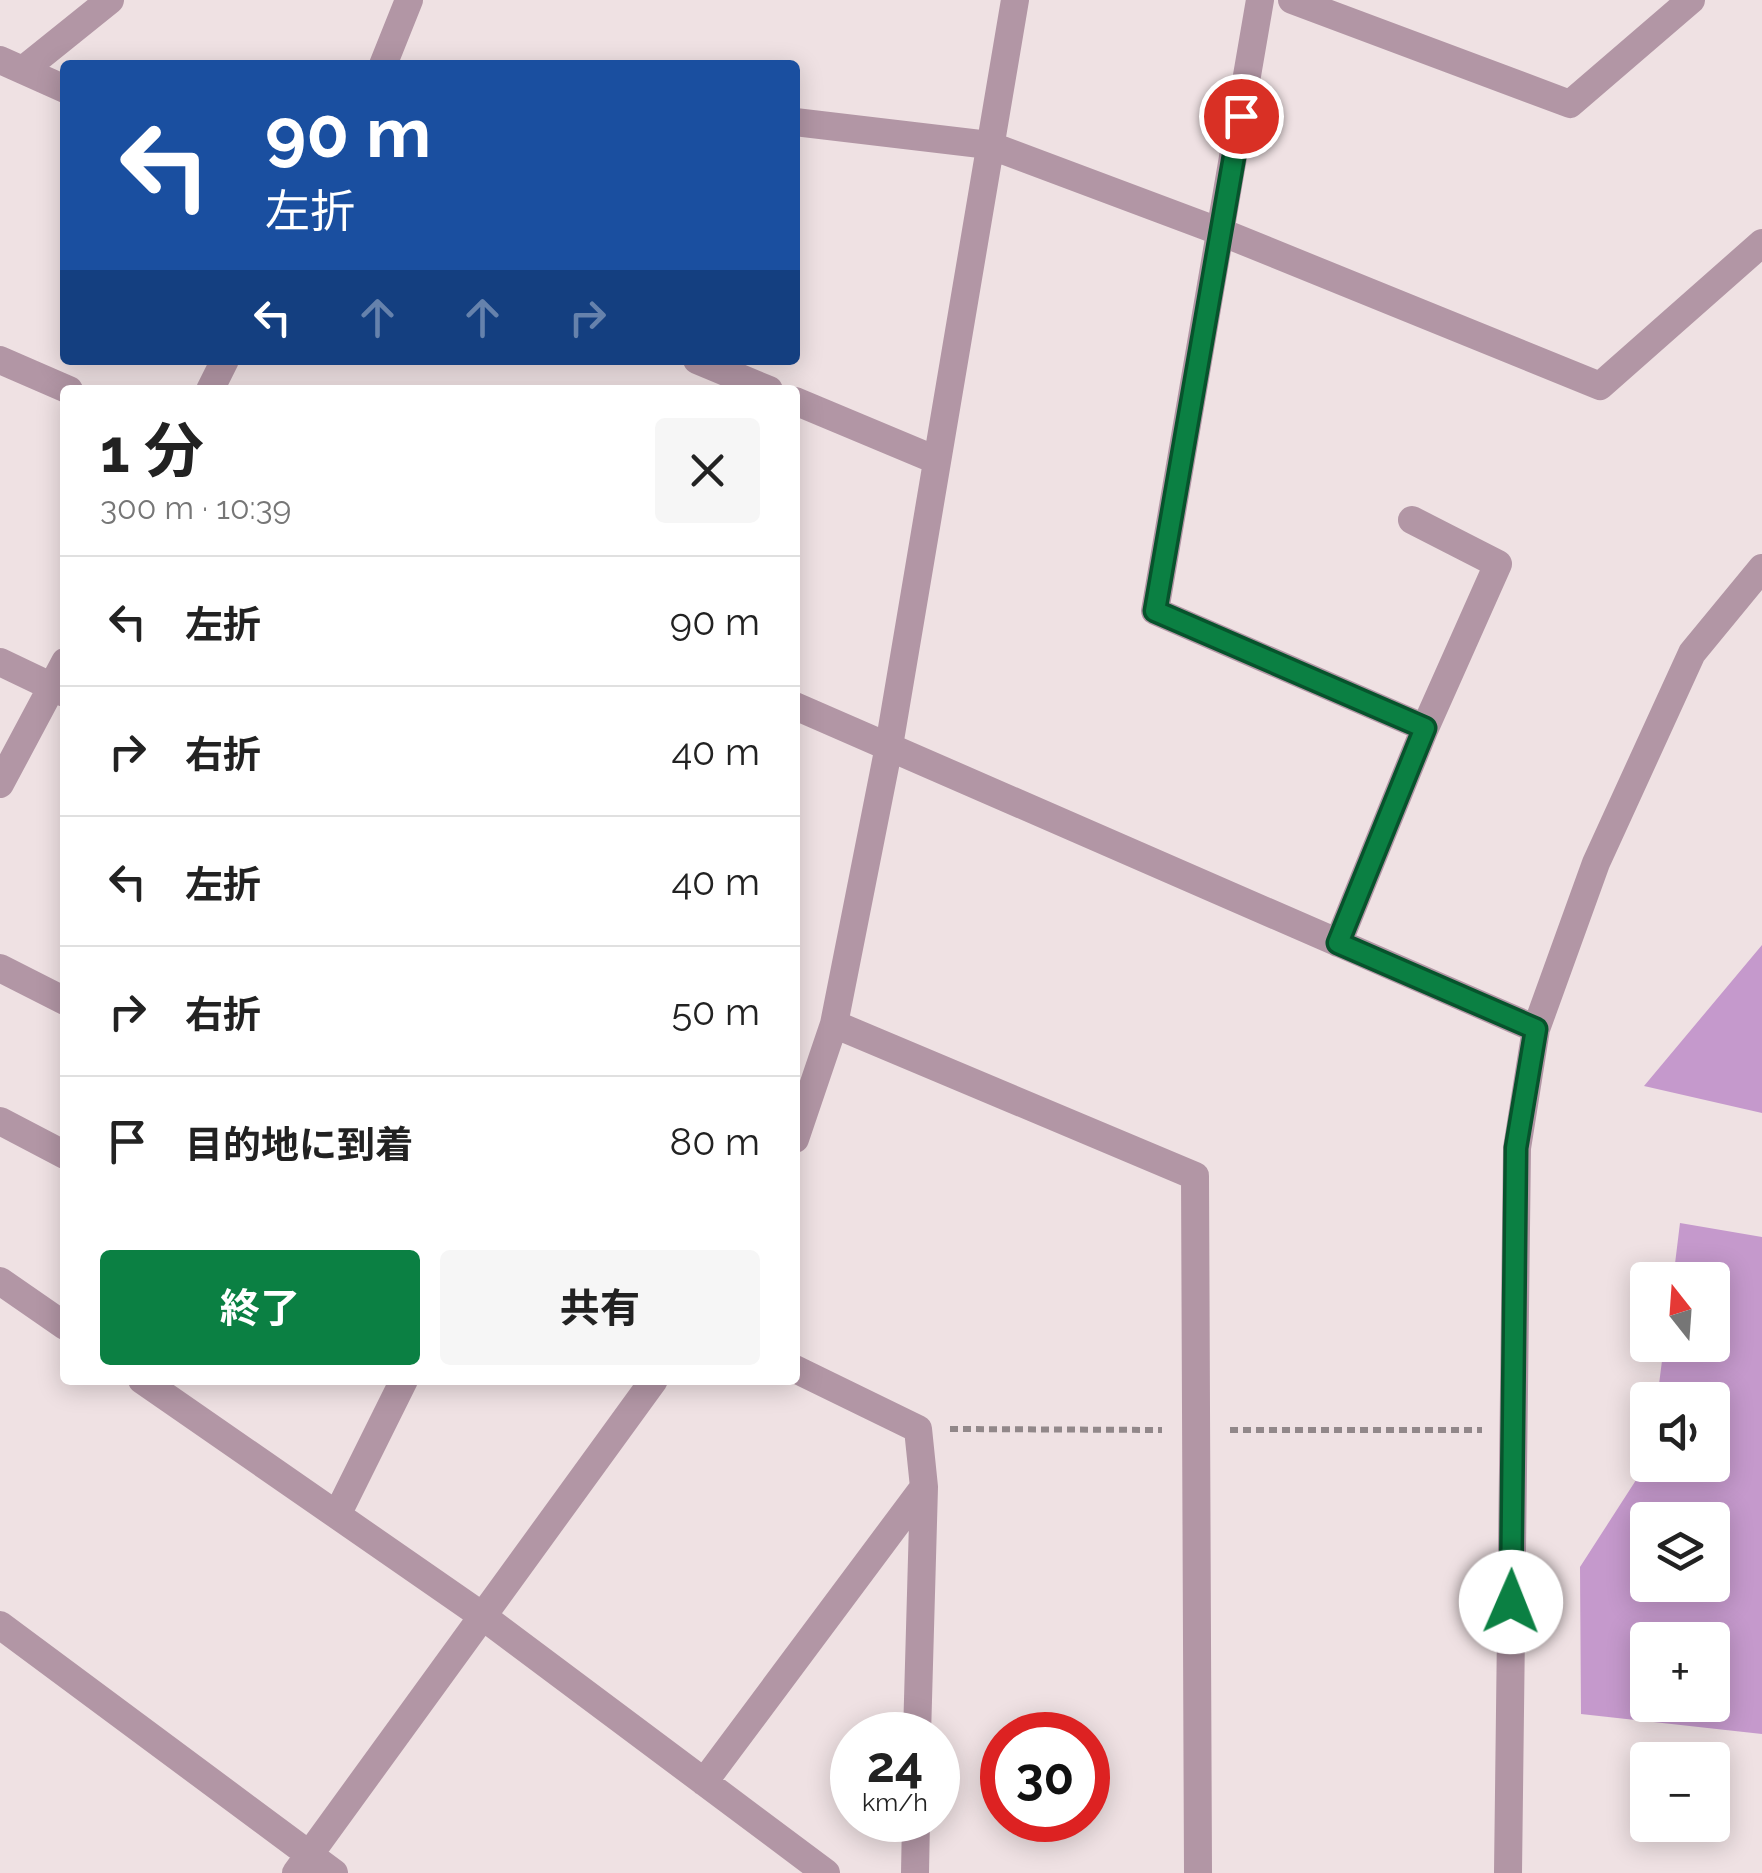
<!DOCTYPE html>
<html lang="ja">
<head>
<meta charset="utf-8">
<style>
  body { margin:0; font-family:Raleway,"Noto Sans JP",sans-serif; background:#f6f6f6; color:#222; height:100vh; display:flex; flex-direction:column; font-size:38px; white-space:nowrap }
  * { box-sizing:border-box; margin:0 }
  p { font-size:32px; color:#767676 }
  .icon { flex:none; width:55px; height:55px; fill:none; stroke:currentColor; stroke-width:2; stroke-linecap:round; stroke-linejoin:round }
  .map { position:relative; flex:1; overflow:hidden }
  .details { position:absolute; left:60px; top:385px; width:740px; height:1000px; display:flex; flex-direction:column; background:#fff; border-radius:10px; box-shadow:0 5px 25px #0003 }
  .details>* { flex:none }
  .top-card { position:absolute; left:60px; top:60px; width:740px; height:305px; border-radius:10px; box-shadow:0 5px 25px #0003; background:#1a4fa0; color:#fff; overflow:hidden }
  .needle { width:65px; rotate:343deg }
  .buttons { position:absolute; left:1630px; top:1262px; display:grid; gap:20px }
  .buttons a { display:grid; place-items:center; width:100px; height:100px; border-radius:10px; background:#fff; box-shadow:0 5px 25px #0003; font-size:50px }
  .speed { position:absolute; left:830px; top:1712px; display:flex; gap:20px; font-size:50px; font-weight:700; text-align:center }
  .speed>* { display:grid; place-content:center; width:130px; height:130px; border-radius:50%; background:#fff; box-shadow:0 5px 25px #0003; line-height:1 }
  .speed small { font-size:25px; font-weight:400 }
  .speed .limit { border:15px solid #d22; background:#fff; color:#111 }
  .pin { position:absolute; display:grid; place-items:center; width:85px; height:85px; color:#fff; margin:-42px; border:5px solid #fff; border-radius:50%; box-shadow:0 2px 10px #0007 }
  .me { position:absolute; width:110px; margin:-55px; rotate:1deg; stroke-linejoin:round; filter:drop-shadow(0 0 8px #0008) }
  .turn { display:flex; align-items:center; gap:35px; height:210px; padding:0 40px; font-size:45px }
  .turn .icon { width:130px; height:130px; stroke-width:2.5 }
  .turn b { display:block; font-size:70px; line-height:85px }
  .lanes { display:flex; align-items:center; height:95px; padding:0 40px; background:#0003; justify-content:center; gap:50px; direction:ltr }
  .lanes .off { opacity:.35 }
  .round { display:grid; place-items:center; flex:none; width:105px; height:105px; border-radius:10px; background:#f6f6f6 }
  .headline { display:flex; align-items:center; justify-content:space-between; height:170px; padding:0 40px }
  h1 { font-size:60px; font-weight:700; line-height:75px }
  .primary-button { display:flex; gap:20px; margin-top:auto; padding:20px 40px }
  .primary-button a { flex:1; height:115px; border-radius:10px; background:#0b8043; color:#fff; font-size:40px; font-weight:700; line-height:115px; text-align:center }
  .primary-button a+a { background:#f6f6f6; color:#222 }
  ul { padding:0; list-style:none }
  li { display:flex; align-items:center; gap:30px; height:130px; padding:0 40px; border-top:2px solid #e0e0e0 }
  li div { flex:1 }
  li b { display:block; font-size:38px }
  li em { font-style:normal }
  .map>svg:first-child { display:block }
</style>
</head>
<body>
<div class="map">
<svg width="1762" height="1873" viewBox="0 0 1762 1873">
  <rect width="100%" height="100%" fill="#efe1e3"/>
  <path fill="#c599cc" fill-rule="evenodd" d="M 1762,945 L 1762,1113 L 1644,1086 Z
    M 1680,1223 L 1762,1237 L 1762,1734 L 1581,1714 L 1580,1567 L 1647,1463 L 1712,1465 L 1712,1400 L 1657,1400 L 1664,1345 L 1712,1345 L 1712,1280 L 1673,1280 ZM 1648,1520 L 1712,1520 L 1712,1585 L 1648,1585 ZM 1648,1640 L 1712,1640 L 1712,1705 L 1648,1705 Z"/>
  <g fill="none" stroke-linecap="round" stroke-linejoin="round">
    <path stroke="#918789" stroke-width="6" stroke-dasharray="8 5" stroke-linecap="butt" d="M 950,1429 L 1162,1430
      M 1230,1430 L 1482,1430"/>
    <path stroke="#b296a5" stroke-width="28" d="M 1260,0 L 1155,611 L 1425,728
      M 1292,0 L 1570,104 L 1691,0
      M 0,60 L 65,89
      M 383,65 L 409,0
      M 23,70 L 110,0
      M 795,122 L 989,145 L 1221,232 L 1600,386 L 1762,243
      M 0,360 L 69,390
      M 697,360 L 769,390
      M 210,390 L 225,360
      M 795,401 L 936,460
      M 0,662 L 65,693
      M 795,706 L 1536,1029
      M 0,784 L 65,662
      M 1338,943 L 1425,728 L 1498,564 L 1412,520
      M 0,968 L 65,1001
      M 834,1024 L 1195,1176 L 1198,1873
      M 0,1121 L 65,1155
      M 795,1139 L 834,1024 L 889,746 L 1015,0
      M 0,1281 L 65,1326
      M 795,1369 L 918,1429 L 924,1487 L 917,1735
      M 142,1380 L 481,1615 L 826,1873
      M 337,1515 L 404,1380
      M 0,1625 L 334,1873
      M 704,1782 L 924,1487
      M 296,1873 L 654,1380
      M 915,1873 L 916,1820
      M 1508,1873 L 1517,1148 L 1536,1029 L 1596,863 L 1692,653 L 1762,568"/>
  </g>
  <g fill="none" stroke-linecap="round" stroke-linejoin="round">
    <defs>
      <path id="route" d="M 1241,116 L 1155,611 L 1425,728 L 1338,943 L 1536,1029 L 1516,1148 L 1511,1602"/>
    </defs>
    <use href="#route" stroke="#07532c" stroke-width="25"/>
    <use href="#route" stroke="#0b8043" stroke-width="18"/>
  </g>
</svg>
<div class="buttons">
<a><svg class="needle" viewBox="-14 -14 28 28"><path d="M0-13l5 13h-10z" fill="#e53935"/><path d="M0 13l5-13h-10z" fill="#767676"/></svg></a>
<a><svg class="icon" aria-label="sound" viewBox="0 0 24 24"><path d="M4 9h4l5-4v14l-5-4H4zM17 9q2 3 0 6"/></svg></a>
<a><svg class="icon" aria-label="layers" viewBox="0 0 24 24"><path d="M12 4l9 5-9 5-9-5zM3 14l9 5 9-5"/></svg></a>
<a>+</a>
<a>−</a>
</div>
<div class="speed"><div>24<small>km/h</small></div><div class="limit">30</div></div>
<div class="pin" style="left:1241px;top:116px;background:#d93025"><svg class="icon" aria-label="arrive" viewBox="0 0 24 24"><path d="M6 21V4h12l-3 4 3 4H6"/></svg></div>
<svg class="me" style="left:1511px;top:1602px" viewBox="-20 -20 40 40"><circle r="19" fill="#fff"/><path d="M0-13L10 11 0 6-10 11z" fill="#0b8043"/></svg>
<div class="top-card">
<div class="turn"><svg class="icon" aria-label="left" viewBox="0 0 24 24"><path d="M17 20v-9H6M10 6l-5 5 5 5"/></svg><div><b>90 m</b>左折</div></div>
<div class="lanes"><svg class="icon" aria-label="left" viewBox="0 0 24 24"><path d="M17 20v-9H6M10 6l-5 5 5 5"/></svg><svg class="icon off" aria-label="ahead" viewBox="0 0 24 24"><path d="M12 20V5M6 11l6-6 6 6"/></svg><svg class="icon off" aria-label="ahead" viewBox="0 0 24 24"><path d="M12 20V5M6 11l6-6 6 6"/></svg><svg class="icon off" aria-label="right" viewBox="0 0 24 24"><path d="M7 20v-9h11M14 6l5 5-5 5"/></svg></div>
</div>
<section class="details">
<div class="headline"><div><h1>1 分</h1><p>300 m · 10:39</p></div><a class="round"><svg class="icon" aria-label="close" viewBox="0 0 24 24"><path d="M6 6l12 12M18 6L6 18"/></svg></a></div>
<ul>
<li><svg class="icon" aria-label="left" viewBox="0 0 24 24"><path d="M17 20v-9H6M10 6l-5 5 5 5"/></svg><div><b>左折</b></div><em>90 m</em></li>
<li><svg class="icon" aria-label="right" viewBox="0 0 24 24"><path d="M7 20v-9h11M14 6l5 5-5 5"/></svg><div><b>右折</b></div><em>40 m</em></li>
<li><svg class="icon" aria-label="left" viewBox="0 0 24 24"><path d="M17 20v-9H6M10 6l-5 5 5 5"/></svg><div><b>左折</b></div><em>40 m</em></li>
<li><svg class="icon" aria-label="right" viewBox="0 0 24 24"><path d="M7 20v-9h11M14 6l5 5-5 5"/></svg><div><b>右折</b></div><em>50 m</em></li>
<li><svg class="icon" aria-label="arrive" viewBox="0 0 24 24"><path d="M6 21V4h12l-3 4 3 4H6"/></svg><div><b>目的地に到着</b></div><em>80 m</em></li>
</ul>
<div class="primary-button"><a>終了</a><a>共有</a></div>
</section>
</div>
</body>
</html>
